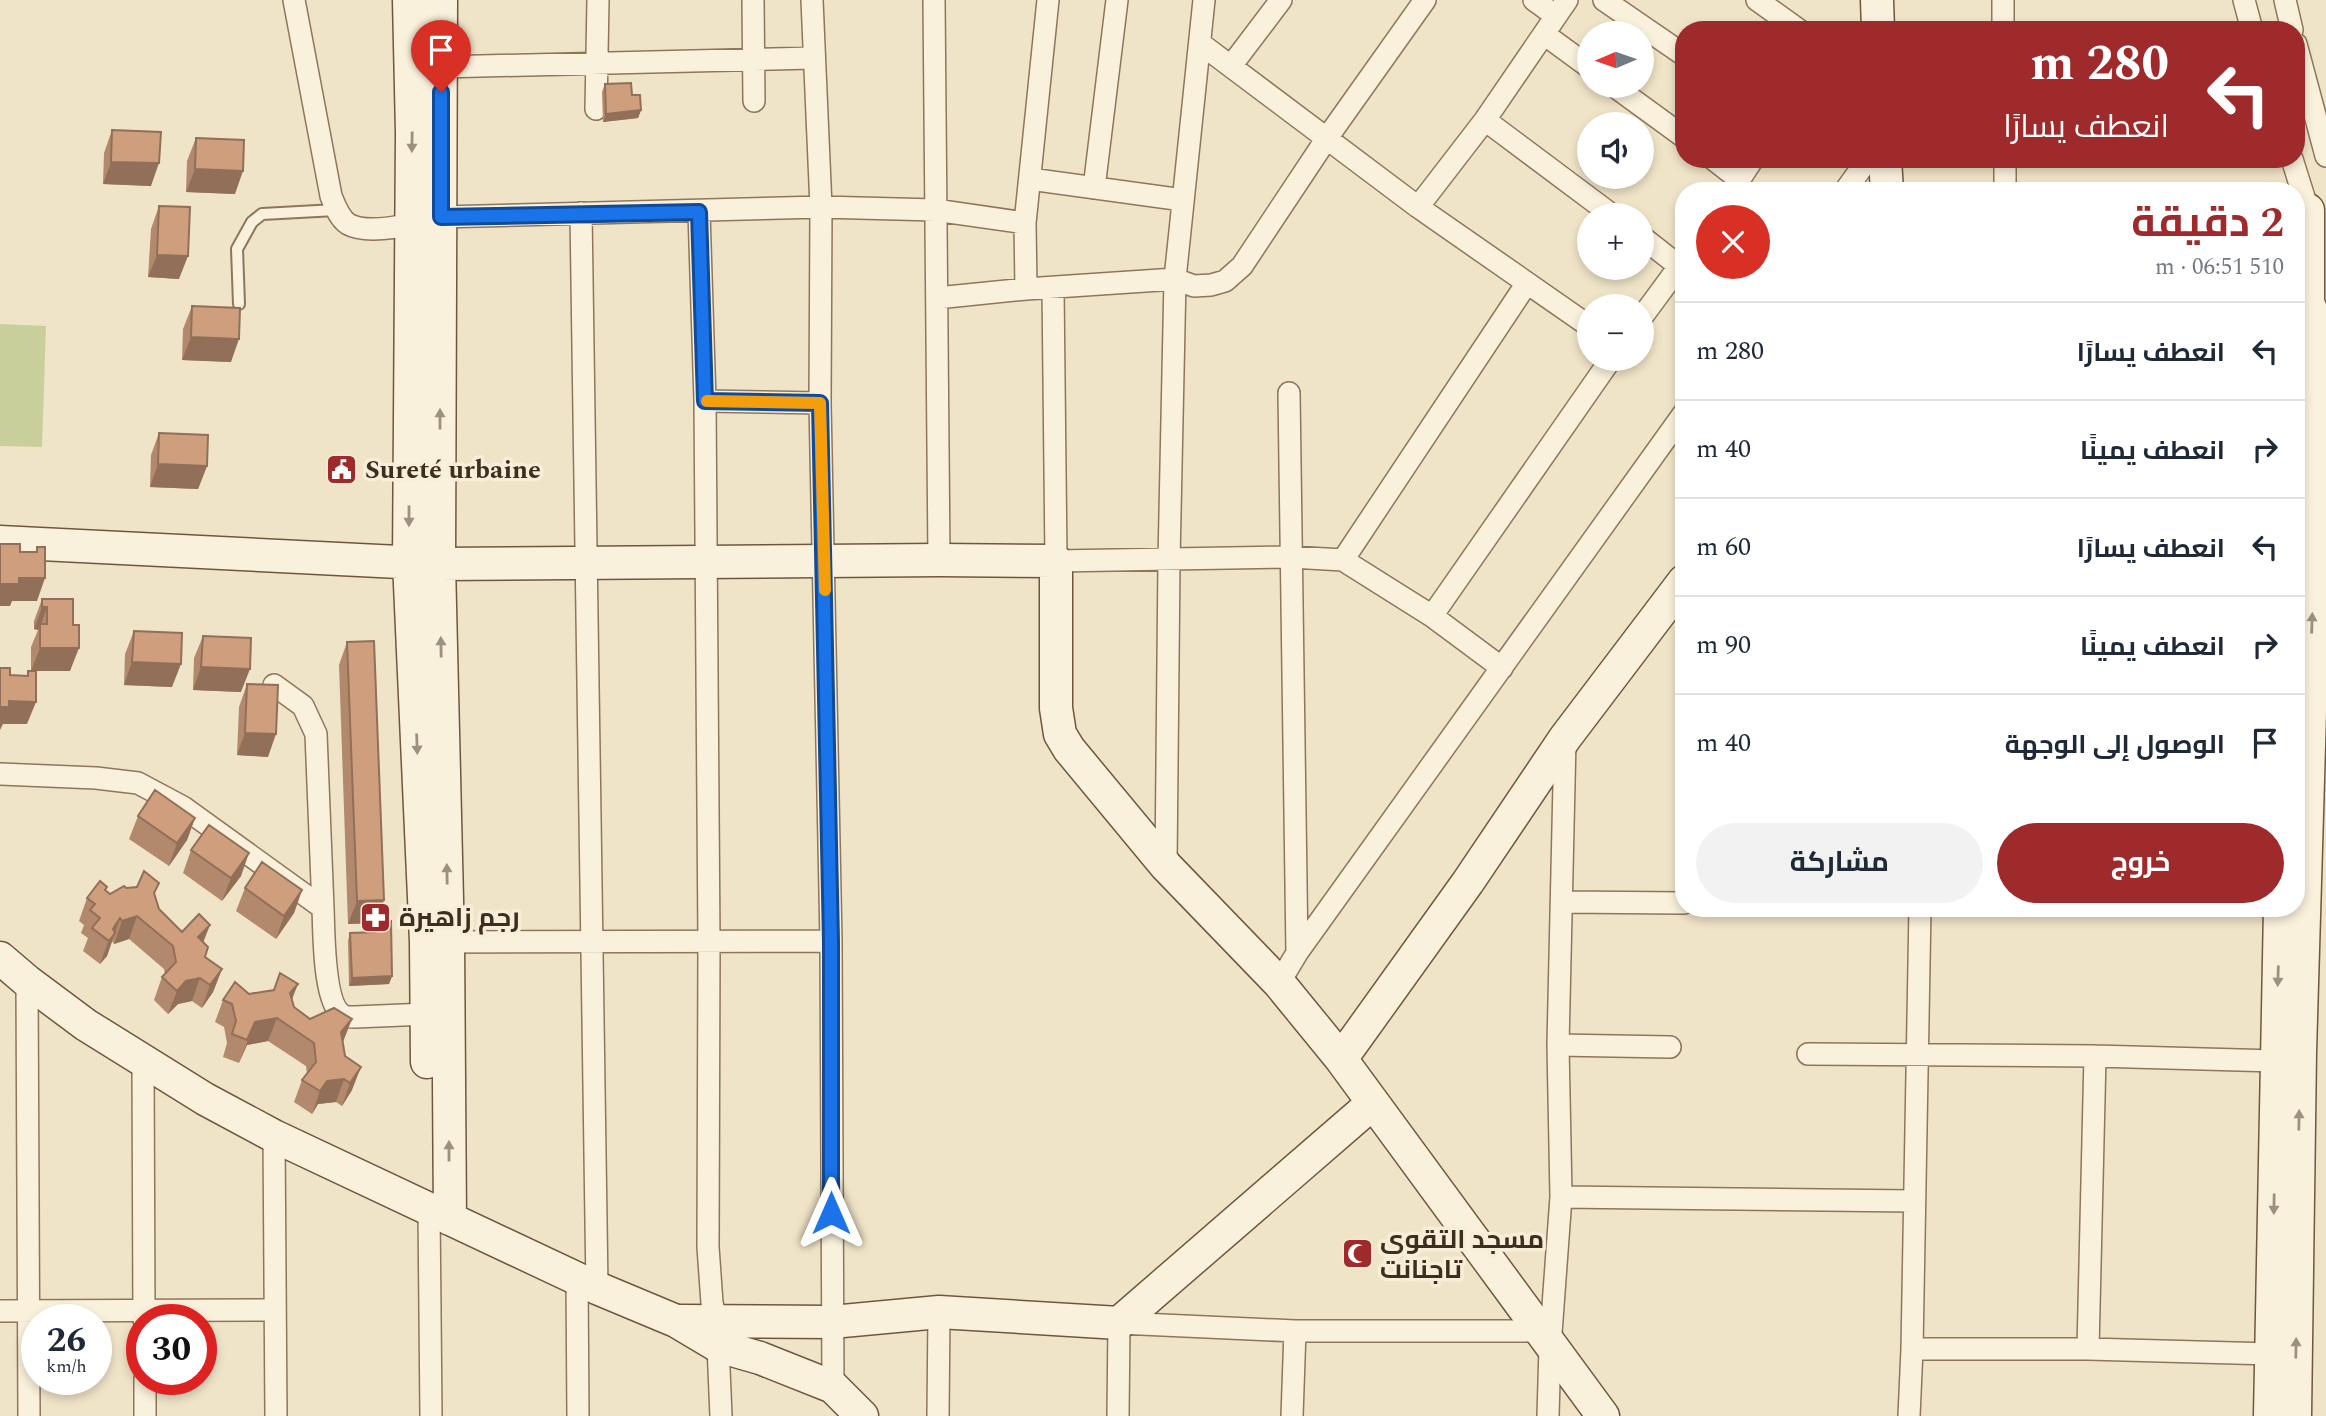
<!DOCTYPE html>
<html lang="ar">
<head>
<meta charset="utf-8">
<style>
  body { margin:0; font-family:Spectral,Cairo,serif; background:#f2f2f3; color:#1f2937; direction:rtl; height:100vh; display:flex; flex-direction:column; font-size:26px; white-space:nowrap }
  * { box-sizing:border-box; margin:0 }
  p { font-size:23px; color:#747a83 }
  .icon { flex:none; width:38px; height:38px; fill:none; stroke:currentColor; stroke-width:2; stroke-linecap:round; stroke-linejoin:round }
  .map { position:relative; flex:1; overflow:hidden; direction:ltr }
  .side { position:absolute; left:1675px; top:182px; width:630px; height:735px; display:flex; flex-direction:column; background:#fff; border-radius:28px; box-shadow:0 4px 10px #0003; direction:rtl }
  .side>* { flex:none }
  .top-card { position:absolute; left:1675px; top:21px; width:630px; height:147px; border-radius:28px; box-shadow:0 4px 10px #0003; direction:rtl; background:#9e2a2b; color:#fff; overflow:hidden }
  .needle { width:46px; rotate:268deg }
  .fabs { position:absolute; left:1577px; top:21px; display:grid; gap:14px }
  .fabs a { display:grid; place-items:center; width:77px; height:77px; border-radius:50%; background:#fff; box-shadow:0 4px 10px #0003; font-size:35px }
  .speed { position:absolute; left:21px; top:1304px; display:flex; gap:14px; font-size:35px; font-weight:700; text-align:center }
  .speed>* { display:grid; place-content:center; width:91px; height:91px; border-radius:50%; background:#fff; box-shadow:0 4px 10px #0003; line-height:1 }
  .speed small { font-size:18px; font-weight:400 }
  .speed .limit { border:10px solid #d22; background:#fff; color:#111 }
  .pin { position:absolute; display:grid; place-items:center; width:60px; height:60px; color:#fff; margin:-72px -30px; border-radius:50% 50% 50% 0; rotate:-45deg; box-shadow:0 0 7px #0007 }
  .pin .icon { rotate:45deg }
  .me { position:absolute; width:77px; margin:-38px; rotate:0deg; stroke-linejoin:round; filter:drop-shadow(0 0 5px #0008) }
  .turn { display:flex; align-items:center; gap:24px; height:147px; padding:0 21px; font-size:32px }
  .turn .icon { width:91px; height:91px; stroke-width:2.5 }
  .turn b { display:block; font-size:49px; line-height:60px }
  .round { display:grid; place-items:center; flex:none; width:74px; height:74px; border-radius:37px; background:#f2f2f3 }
  .head { display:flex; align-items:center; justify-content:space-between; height:119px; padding:0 21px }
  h1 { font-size:42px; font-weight:700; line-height:52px; color:#9e2a2b }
  .action { display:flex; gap:14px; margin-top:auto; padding:14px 21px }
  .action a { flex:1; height:80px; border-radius:42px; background:#9e2a2b; color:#fff; font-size:28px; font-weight:700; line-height:80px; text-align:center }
  .action a+a { background:#f2f2f3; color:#1f2937 }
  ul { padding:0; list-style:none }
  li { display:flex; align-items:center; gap:21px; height:98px; padding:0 21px; border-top:2px solid #e0e1e3 }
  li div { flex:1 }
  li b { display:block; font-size:26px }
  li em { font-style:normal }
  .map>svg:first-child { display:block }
</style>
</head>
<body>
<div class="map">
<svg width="2326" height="1416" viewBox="0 0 2326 1416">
  <rect width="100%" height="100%" fill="#f0e4c8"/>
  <path fill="#c9cf9b" d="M 0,324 L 46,326 L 42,447 L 0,446 Z"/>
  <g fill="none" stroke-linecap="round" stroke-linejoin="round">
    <defs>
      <path id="lane" d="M 239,304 L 237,249 L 252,222 L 262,214 L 336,210"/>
      <path id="street" d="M 294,0 L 331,196 C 335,206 339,218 348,224 C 369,236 419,223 441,217 L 821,207 L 935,210 L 1025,223
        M 753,0 L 754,101
        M 812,0 L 821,207 L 820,403 L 831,941 L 833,1387
        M 934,0 L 939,560
        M 1534,0 L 1556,16
        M 1604,0 L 1684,55
        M 1757,0 L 1799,30
        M 2003,0 L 2003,30
        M 2244,0 L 2252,30
        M 2285,0 L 2292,30
        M 1544,34 L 1589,67
        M 1201,44 L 1418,207 L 1589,326
        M 2296,44 L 2326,156
        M 1231,66 L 1281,0
        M 441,67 L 813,58
        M 1614,86 L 1684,137
        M 596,109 L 598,0
        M 1485,120 L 1612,215
        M 1713,159 L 1740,180
        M 2005,159 L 2005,191
        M 2292,159 L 2308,210
        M 1030,179 L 1183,200
        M 1094,188 L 1117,0
        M 1732,191 L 1753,159
        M 1845,191 L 1868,159
        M 1418,207 L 1485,120 L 1567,0
        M 699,212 L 705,401 L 709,943 L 708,1247 L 712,1303 L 717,1322 L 721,1416
        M 581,213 L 597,1288
        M 1642,237 L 1679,266
        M 1053,288 L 1056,561 L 1291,557 L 1343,560 L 1432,616 L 1502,668
        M 1026,289 L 1025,223 L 1048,0
        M 937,298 L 1026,289 L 1175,279 L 1194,286 L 1211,285 L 1225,281 L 1242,266 L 1327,138 L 1425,0
        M 1642,317 L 1684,260
        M 1289,393 L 1297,953
        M 705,401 L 820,403
        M 1343,560 L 1527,283
        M 1432,616 L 1611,359
        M 274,685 L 303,706 L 316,734 L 323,908
        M 0,774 L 96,778 L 138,783 L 183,807 L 323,908 C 324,930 323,1006 344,1016 C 346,1017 352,1017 355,1017 L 427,1014
        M 1166,866 L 1169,560 L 1175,279 L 1204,0
        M 1562,902 L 1684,903
        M 437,942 L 831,941
        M 27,981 L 29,1416
        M 1279,983 L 1297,953 L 1684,413
        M 1558,1045 L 1670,1047
        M 1808,1054 L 2095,1056 L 2276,1061
        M 143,1061 L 144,1320
        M 274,1136 L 276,1416
        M 1561,1197 L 1914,1201
        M 429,1210 L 431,1416
        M 577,1279 L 578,1416
        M 0,1311 L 275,1310
        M 1912,1349 L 2088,1349 L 2271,1354
        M 2088,1349 L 2095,1056
        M 145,1379 L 145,1416
        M 938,1416 L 939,1312
        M 1118,1416 L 1119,1323 L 1295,1331 L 1539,1331
        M 1292,1416 L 1295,1331
        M 1548,1416 L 1550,1347 L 1561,1197 L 1558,1045 L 1565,740
        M 1909,1416 L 1912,1349 L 1920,908"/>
      <path id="secondary" d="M 409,0 L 412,133 L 409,562 L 426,942 L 427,1062
        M 441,0 L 439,564 L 448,942 L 450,1219
        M 1877,0 L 1878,30
        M 1885,159 L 1887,191
        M 0,542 L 439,564 L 939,560 L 1056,561 L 1056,708 L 1060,734 L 1069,749 L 1166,866 L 1279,983 L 1341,1059 L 1603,1416
        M 0,958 L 27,981 L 86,1025 L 205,1099 L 274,1136 L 597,1288 L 676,1321 L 718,1346 L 760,1358 L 833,1387 L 862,1416
        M 1341,1059 L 1468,882 L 1565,738 L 1684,581
        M 680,1321 L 832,1322 L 939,1312 L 1119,1323 L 1373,1103
        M 2270,1416 L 2280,908
        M 2295,1416 L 2300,1052 L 2317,473 L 2318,326 L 2308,303 L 2308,210"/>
    </defs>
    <use href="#lane" stroke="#8d765c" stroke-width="14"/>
    <use href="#street" stroke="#8d765c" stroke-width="24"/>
    <use href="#secondary" stroke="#6f573f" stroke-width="35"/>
    <use href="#lane" stroke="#faf1dc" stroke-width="10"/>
    <use href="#street" stroke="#faf1dc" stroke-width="21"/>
    <use href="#secondary" stroke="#faf1dc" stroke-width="32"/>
  </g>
  <path fill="#b2896c" d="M 605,84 L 632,95 L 641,110 L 638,118 L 603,122 L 602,92 Z
    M 112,130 L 151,186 L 103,184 L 104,153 Z
    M 196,138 L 235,194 L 186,192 L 187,161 Z
    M 159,206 L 179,279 L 148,277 L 151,229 Z
    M 192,306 L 231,362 L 182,360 L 183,329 Z
    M 159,433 L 207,466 L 198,489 L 150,487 L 151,455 Z
    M 42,599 L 73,599 L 70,671 L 31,671 L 31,647 L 38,630 L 34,629 L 34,621 Z
    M 134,631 L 172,687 L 124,685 L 125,654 Z
    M 203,636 L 241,692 L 193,690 L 194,658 Z
    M 347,642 L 384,900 L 376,921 L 392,976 L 389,984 L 349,986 L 348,941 L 350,933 L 373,933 L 375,923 L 348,924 L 339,665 Z
    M 247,684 L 268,757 L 237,755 L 239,707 Z
    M 138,816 L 195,818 L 187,840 L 169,866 L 129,839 Z
    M 191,850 L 241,876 L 222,901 L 183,873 Z
    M 245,888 L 302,890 L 294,913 L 276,939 L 236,911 Z
    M 106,891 L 110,894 L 155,894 L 159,909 L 182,932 L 203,942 L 205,957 L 222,969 L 213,992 L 202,1008 L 192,1001 L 178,1004 L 168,1014 L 154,1000 L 162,977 L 165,974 L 164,969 L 129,939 L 114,944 L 112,941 L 107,956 L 100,964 L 83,951 L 88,938 L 81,933 L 84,925 L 79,921 L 87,898 Z
    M 249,994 L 292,1000 L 294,1007 L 343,1043 L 352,1090 L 342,1106 L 336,1102 L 318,1104 L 312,1114 L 294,1102 L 302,1080 L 307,1074 L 306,1066 L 268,1041 L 247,1045 L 239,1063 L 223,1057 L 227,1043 L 224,1027 L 215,1022 L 223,1000 Z"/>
  <path fill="#916f58" d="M 641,110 L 638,118 L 603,122 L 606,114 Z
    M 111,162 L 159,163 L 151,186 L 103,184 Z
    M 195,169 L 243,171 L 235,194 L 186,192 Z
    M 157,255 L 188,256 L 179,279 L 148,277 Z
    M 191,337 L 239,339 L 231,362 L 182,360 Z
    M 158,464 L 207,466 L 198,489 L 150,487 Z
    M 19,578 L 45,578 L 37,601 L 12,601 L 10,606 L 0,606 L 0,584 Z
    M 42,607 L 47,607 L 40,627 L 40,624 L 38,630 L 34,629 Z
    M 40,648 L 79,648 L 70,671 L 31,671 Z
    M 132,662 L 181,664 L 172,687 L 124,685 Z
    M 201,667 L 250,669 L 241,692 L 193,690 Z
    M 9,701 L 36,702 L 27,724 L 3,724 L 0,730 L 0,707 Z
    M 245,733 L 276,734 L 268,757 L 237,755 Z
    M 195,818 L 187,840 L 169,866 L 177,843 Z
    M 249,853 L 241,876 L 222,901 L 231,878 Z
    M 302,890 L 294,913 L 276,939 L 284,916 Z
    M 384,900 L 375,923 L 348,924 L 357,901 Z
    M 137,916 L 129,939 L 114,944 L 122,921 Z
    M 120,918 L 107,956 L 100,964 L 113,929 Z
    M 210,925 L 201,948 L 198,937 Z
    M 222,969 L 213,992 L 202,1008 L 210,985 Z
    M 392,976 L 389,984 L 349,986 L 352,978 Z
    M 200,978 L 192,1001 L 178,1004 L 168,1014 L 177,991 L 186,981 Z
    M 298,984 L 289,1007 L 290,993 Z
    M 277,1018 L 268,1041 L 247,1045 L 239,1063 L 255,1022 Z
    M 352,1019 L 343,1042 L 341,1032 Z
    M 361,1067 L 352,1090 L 342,1106 L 350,1083 Z
    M 344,1079 L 336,1102 L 318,1104 L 312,1114 L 320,1091 L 327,1081 Z"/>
  <path fill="#cf9f7d" stroke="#916f58" stroke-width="2" d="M 631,83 L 632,95 L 640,95 L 641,110 L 606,114 L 605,84 Z
    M 112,130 L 161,132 L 159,163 L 111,162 Z
    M 196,138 L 244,140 L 243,171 L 195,169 Z
    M 159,206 L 190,207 L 188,256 L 157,255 Z
    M 192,306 L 240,308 L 239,339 L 191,337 Z
    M 159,433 L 208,435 L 207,466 L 158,464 Z
    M 0,544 L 20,544 L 20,552 L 37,552 L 37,547 L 45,547 L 45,578 L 19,578 L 19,584 L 0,584 Z
    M 42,599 L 73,599 L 73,625 L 79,625 L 79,648 L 40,648 L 40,624 L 47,624 L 47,607 L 42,607 Z
    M 134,631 L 182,633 L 181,664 L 132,662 Z
    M 203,636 L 251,638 L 250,669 L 201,667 Z
    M 374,641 L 384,900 L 357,901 L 347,642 Z
    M 0,668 L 10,668 L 10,675 L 28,676 L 28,671 L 36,671 L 36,702 L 9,701 L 9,707 L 0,707 Z
    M 247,684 L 278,685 L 276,734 L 245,733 Z
    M 155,790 L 195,818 L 177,843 L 138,816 Z
    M 209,825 L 249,853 L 231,878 L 191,850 Z
    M 262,862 L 302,890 L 284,916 L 245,888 Z
    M 144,871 L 159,883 L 154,893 L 159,909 L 182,932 L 199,914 L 210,925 L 198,937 L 208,947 L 205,957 L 222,969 L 210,985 L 200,978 L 186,981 L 177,991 L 162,977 L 176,962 L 173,946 L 137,916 L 122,921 L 120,918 L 113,929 L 115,933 L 109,941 L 92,928 L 100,918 L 90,910 L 95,904 L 87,898 L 100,881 L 107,887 L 105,890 L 110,894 L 124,886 L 126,888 L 137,887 Z
    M 376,921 L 391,921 L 392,976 L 352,978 L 350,933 L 376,932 Z
    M 280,973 L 298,984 L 290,993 L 294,1007 L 310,1019 L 334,1008 L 352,1019 L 341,1032 L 345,1056 L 361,1067 L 350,1083 L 344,1079 L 327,1081 L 320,1091 L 302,1080 L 316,1062 L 314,1043 L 277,1018 L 255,1022 L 247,1040 L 232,1034 L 236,1021 L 232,1004 L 223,1000 L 235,982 L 249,994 L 274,990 Z"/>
  <defs><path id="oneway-solid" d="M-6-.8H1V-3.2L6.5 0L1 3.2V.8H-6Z" transform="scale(1.75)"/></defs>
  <g fill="#9c907e">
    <use href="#oneway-solid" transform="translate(412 142) rotate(91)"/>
    <use href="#oneway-solid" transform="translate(440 419) rotate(-90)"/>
    <use href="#oneway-solid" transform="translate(409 516) rotate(90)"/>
    <use href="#oneway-solid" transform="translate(2312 623) rotate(-88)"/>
    <use href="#oneway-solid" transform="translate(441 647) rotate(-91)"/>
    <use href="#oneway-solid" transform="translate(417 744) rotate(88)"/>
    <use href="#oneway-solid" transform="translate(447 874) rotate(-91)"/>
    <use href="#oneway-solid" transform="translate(2278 976) rotate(92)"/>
    <use href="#oneway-solid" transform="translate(2299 1120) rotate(-89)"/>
    <use href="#oneway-solid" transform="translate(449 1151) rotate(-90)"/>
    <use href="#oneway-solid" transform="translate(2274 1204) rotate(91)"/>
    <use href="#oneway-solid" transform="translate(2296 1348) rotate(-89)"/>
  </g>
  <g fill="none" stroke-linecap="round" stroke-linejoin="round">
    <defs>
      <path id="route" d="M 441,92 L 441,217 L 699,212 L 705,401 L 820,403 L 831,942 L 831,1213"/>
    </defs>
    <use href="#route" stroke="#114b97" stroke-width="18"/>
    <use href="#route" stroke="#1a73e8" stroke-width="12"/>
    <path stroke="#f59e0b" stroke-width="12" d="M 707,401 L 820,403 L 825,590"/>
  </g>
  <defs>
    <symbol id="civic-square" viewBox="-11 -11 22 22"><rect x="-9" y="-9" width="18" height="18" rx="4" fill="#9e2a2b" stroke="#f7eed8"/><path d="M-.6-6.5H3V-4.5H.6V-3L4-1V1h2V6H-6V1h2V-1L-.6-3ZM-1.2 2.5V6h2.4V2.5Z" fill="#fff"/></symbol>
    <symbol id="pharmacy-square" viewBox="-11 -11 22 22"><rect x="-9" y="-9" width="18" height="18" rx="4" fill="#9e2a2b" stroke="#f7eed8"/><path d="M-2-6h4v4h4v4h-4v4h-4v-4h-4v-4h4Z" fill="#fff"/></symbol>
    <symbol id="mosque-square" viewBox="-11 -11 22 22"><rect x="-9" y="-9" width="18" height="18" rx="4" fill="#9e2a2b" stroke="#f7eed8"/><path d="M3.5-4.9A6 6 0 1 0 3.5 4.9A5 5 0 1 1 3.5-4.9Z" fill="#fff"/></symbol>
  </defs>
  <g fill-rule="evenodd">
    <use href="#civic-square" x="324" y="452" width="35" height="35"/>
    <use href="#pharmacy-square" x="358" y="900" width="35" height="35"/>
    <use href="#mosque-square" x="1340" y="1236" width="35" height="35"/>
  </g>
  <g text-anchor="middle" stroke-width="7" stroke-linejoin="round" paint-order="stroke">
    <g font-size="26" font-weight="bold" fill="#3d2e20" stroke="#f7eed8" text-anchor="start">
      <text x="365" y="478">Sureté urbaine</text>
      <text x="399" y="926">رجم زاهيرة</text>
      <text x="1380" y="1248">مسجد التقوى<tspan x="1380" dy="30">تاجنانت</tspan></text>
    </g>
  </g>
</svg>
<div class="fabs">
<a><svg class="needle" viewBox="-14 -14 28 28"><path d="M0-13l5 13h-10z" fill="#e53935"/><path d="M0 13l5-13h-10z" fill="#747a83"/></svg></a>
<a><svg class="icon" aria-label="sound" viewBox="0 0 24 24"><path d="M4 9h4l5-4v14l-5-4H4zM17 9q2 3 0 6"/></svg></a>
<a>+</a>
<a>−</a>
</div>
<div class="speed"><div>26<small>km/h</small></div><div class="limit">30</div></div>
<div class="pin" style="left:441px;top:92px;background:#d93025"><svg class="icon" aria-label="arrive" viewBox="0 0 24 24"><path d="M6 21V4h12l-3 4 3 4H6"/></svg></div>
<svg class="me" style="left:831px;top:1213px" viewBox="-20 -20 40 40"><path d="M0-17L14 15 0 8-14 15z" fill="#1a73e8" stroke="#fff" stroke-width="4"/></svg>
<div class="top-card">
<div class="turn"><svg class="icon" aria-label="left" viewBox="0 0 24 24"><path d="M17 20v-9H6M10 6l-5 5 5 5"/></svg><div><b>280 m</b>انعطف يسارًا</div></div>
</div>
<section class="side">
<div class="head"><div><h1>2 دقيقة</h1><p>510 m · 06:51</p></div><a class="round" style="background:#d93025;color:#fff"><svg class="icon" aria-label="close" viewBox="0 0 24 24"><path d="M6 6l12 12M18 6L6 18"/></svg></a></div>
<ul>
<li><svg class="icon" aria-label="left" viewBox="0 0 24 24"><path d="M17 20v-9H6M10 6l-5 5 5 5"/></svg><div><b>انعطف يسارًا</b></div><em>280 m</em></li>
<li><svg class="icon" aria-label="right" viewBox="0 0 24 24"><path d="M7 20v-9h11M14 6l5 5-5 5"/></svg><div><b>انعطف يمينًا</b></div><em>40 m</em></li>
<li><svg class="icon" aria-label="left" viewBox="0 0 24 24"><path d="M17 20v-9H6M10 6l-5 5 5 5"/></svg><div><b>انعطف يسارًا</b></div><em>60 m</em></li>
<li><svg class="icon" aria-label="right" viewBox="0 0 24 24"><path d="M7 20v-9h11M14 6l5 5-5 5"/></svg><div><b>انعطف يمينًا</b></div><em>90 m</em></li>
<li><svg class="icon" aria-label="arrive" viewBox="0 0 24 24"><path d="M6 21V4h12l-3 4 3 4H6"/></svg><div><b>الوصول إلى الوجهة</b></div><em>40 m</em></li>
</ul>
<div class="action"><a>خروج</a><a>مشاركة</a></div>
</section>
</div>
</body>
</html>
